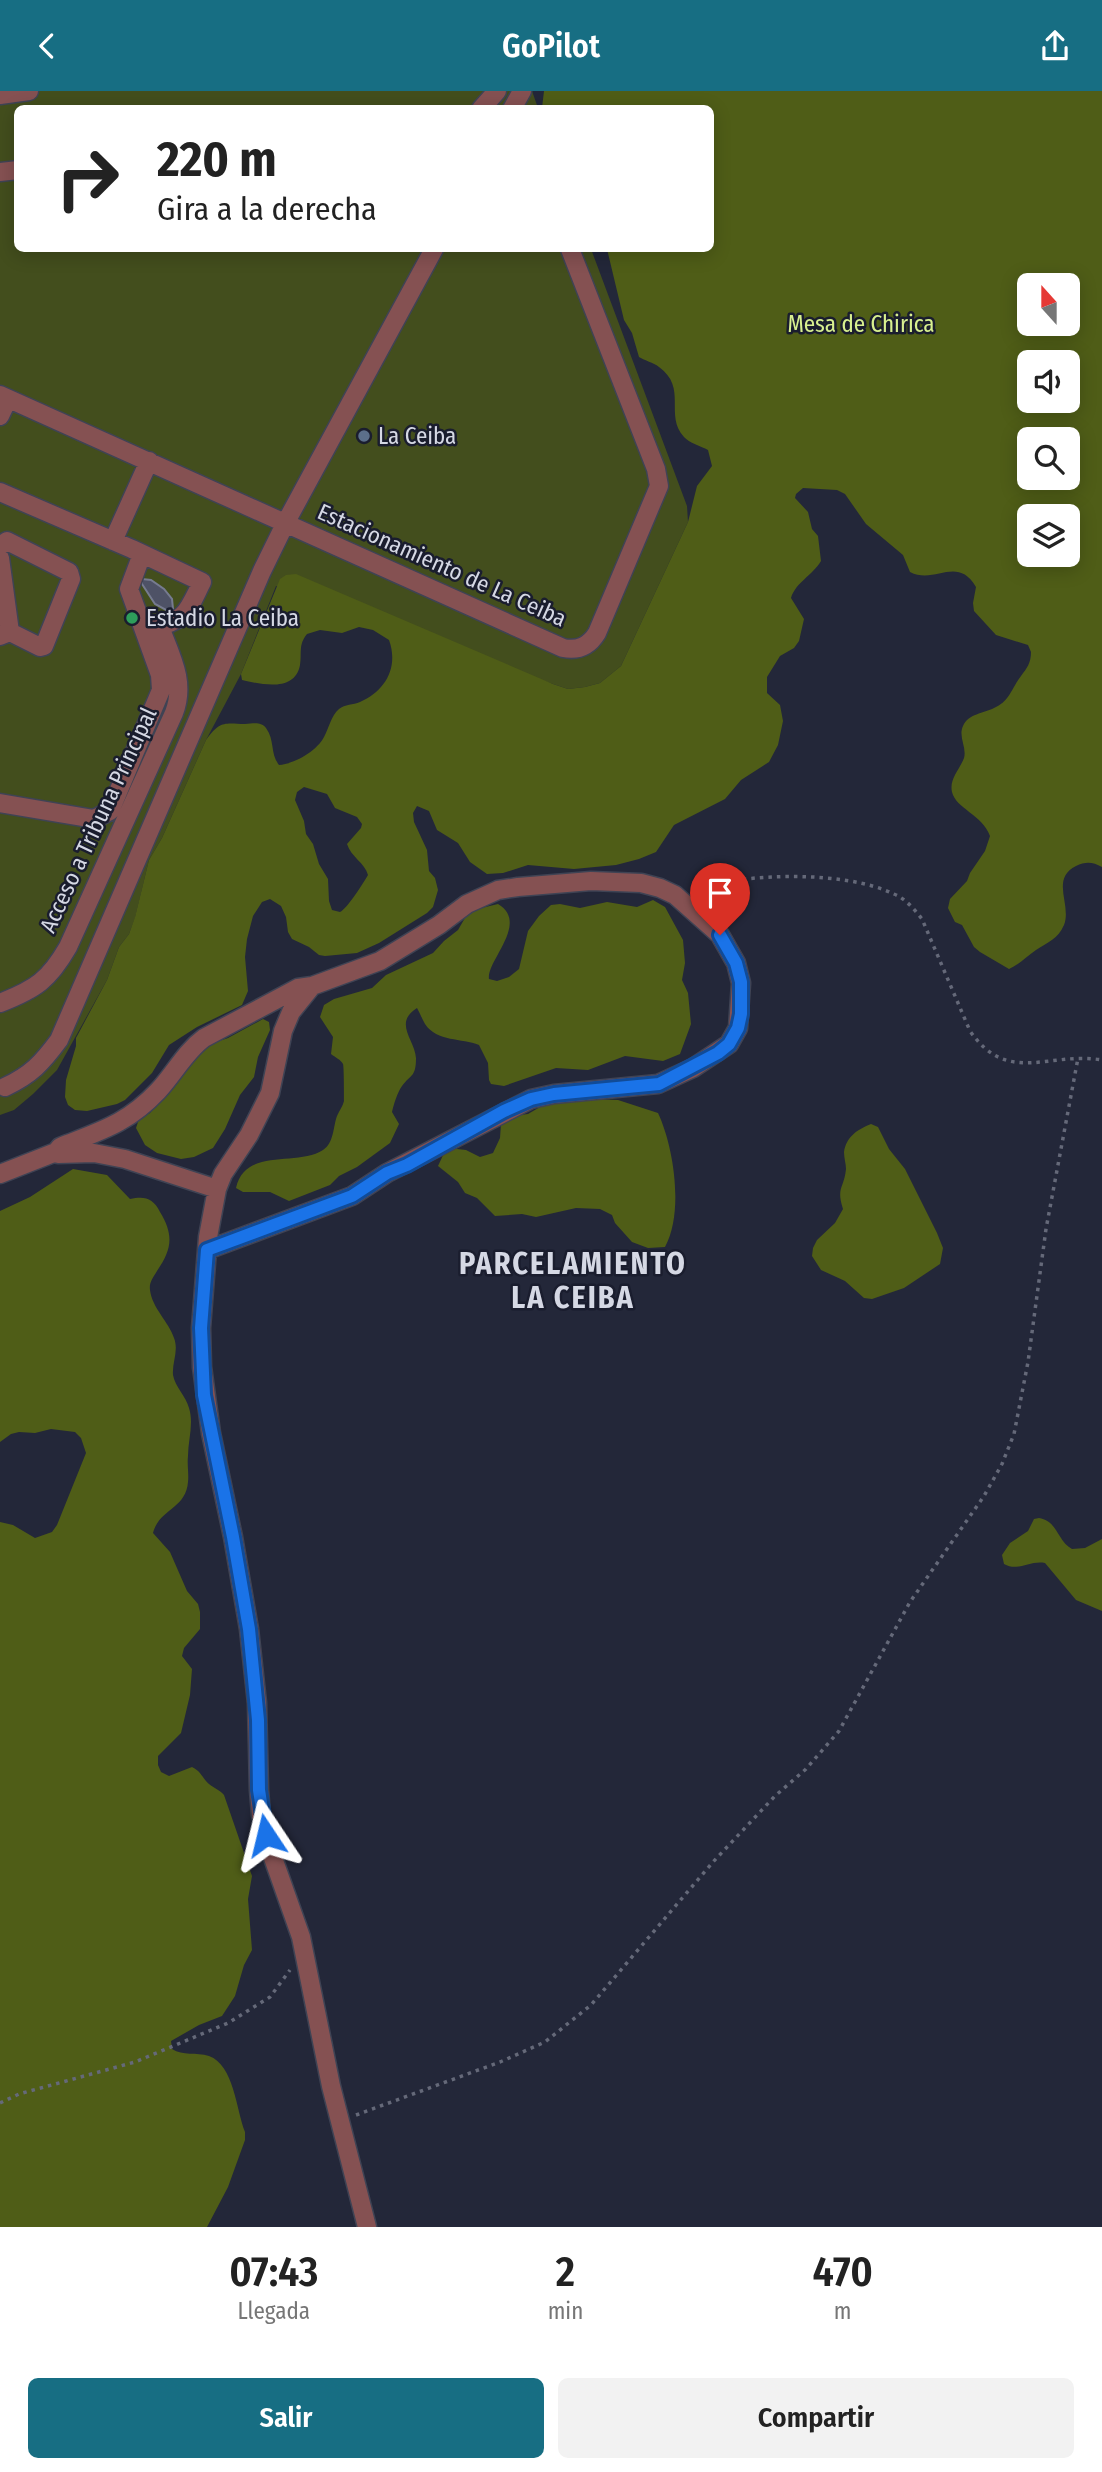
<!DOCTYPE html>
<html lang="es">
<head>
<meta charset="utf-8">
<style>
  body { margin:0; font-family:"Fira Sans Condensed",sans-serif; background:#f2f2f2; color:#222; height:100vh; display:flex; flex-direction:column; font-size:26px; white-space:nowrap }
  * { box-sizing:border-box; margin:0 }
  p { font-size:23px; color:#767676 }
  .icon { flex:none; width:38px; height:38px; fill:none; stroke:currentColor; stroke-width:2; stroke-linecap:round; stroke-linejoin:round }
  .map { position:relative; height:2136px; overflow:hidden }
  .drawer { display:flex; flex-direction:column; background:#fff; flex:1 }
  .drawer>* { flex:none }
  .hud { position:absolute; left:14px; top:14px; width:700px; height:147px; border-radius:10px; box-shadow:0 4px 18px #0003; background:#fff; color:#222; overflow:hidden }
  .needle { width:46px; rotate:339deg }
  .tools { position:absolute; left:1017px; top:182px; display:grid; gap:14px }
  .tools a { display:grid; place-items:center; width:63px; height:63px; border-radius:10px; background:#fff; box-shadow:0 4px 18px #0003; font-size:35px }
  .pin { position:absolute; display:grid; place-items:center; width:60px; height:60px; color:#fff; margin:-72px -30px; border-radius:50% 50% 50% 0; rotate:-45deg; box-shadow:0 0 7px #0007 }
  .pin .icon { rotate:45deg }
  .me { position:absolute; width:77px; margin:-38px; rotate:350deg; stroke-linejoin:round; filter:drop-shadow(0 0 5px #0008) }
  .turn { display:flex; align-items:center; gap:24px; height:147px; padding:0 28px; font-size:32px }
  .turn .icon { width:91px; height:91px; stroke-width:2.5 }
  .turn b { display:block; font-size:49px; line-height:60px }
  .eta { display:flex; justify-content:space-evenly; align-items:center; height:119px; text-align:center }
  .eta b { font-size:42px; font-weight:600; line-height:49px }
  .primary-button { display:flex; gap:14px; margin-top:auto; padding:14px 28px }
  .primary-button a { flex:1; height:80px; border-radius:10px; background:#176e83; color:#fff; font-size:28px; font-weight:600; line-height:80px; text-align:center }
  .primary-button a+a { background:#f2f2f2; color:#222 }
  header { display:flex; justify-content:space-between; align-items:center; height:91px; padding:0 28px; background:#176e83; color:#fff; font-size:32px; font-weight:600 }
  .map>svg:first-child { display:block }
</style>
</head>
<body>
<header><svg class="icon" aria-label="back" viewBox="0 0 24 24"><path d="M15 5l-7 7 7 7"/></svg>GoPilot<svg class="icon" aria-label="share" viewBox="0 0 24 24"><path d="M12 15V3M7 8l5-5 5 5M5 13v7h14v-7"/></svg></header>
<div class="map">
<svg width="1102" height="2136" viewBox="0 0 1102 2136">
  <rect width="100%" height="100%" fill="#232739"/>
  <path fill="#434e1d" d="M 0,0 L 532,0 L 538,17 L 18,18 L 18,158 L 591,158 L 687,415 L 688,431 L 621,575 L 600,592 L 585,596 L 568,598 L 553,593 L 276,495 L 241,583 L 206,649 L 162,747 L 149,769 L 135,827 L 129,843 L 119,856 L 107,889 L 57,979 L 33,1003 L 14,1019 L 0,1024 Z"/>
  <path fill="#4f5d17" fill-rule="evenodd" d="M 544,0 L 1102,0 L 1102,776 C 1093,771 1086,770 1076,775 C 1050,788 1072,814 1064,834 C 1058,848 1048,851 1036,859 C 1027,865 1020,873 1009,878 L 980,861 L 974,856 L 962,834 L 955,831 L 948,817 L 950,808 L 967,790 L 970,782 L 985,760 L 990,745 C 982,723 956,718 952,701 C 949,688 960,678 964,667 C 967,656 958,646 963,635 C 968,623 984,622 994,617 C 1010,610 1011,598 1021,585 C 1027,577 1031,572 1031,561 L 1028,554 L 996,544 L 974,520 L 973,512 L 976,496 C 957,464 935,494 910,481 L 903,464 L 866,433 L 845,403 L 837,399 L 803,397 L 796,403 L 795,407 L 808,421 L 812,438 L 818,445 L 821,470 C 812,485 796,491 791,507 L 804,528 L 799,550 L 794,557 L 780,565 L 767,586 L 767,602 L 780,614 L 783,630 L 778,654 L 769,671 L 741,689 L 725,708 L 674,734 L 656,761 L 639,768 L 616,774 L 574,778 L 528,774 L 503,782 L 487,783 L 470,771 L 458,752 L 437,739 L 429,720 L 417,715 L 413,722 L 414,731 L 427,759 L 429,780 L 435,787 L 438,799 L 433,816 L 427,822 L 379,852 L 357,862 L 325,865 L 319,864 L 309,856 L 292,848 L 288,841 L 286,826 L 281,815 L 270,808 L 262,811 L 253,825 L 247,848 L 245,866 L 248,900 L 242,914 L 197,936 L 169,954 L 152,982 L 125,1009 L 117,1013 L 87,1020 L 75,1019 L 68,1014 L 65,1006 L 66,989 L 76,955 L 76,947 L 107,889 L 119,856 L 129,843 L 135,826 L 149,769 L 162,747 L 206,649 C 220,630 223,632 245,633 C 253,633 260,630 266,637 C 275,649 270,663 279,674 C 294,673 317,660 324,646 C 329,637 331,625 339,618 C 345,613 353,614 360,611 C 385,600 399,577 389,549 L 373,539 L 359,536 L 342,542 L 320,539 L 307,543 C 298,554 302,562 300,574 C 295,602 260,593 242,589 L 241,583 L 280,488 L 286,484 L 296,483 L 553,593 L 568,598 L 585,596 L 600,592 L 621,575 L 688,431 L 697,395 L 712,375 L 708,359 C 701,355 689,352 684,346 C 664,324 688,297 659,276 C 653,271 645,270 639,266 L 632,242 L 624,229 L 607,158 L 710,158 L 710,18 L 542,17 ZM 1029,194 L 1068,194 L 1068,233 L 1029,233 ZM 1068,271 L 1068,310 L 1029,310 L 1029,271 ZM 1029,348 L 1068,348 L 1068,387 L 1029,387 ZM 1029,425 L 1068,425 L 1068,464 L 1029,464 ZM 304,696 L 327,703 L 335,717 L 357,726 L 362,733 L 361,737 L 347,753 C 351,766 365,772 368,784 C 364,791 347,818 340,821 L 332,819 L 329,810 L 328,788 L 319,773 L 313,753 L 306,743 L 304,730 L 295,709 L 297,701 Z
    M 653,809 L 665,816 L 683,849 L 685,872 L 682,889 L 688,902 L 691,933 L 680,963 L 663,970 L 625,965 L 588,979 L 556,977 L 504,995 L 491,993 L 489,989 L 488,972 L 479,954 C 462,947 437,951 425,933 C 422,928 420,922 417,917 C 393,932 415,949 416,967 C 416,986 411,983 402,995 C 397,1002 394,1013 392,1021 L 399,1033 L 390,1052 L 357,1076 L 339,1085 L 330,1094 L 289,1110 L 270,1101 L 243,1101 L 236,1097 C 245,1056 297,1076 323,1059 C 334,1052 333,1036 337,1025 C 339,1020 343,1015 344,1010 C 344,1008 344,975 343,973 C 341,969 335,966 331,963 L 333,946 L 320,926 L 324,914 L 334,908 L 372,897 L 386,884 L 433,862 L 444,850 L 458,839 L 469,820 L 498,813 C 530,832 486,870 489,888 L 497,890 L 509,886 L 519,878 L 528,840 L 539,825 L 551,814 L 560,813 L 580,817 L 607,811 L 637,816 Z
    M 263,928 L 269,931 L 270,939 L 258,966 L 254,986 L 240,1004 L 225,1038 L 213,1057 L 194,1066 L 181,1068 L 157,1062 L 145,1054 L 136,1037 L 139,1028 L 150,1022 L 207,954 L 228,947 Z
    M 560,1007 L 618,1009 L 658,1022 C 674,1056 684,1122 665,1156 L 648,1157 L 632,1151 L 615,1132 L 612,1124 L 600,1118 L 576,1117 L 536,1126 L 522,1123 L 495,1125 L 477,1107 L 465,1102 L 458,1091 L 438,1075 L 445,1060 L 448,1057 L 466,1059 L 480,1066 L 493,1062 L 500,1047 L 501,1033 L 520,1024 L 528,1023 L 540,1016 Z
    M 871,1033 L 878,1036 L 889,1058 L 905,1078 L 937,1142 L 943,1157 L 940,1173 L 904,1197 L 872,1208 L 864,1207 L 845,1190 L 821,1179 L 812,1165 L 813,1157 L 817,1149 L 835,1132 L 843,1118 C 836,1096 844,1098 846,1078 C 846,1073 844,1067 844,1061 C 846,1046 858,1038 871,1033 Z
    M 73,1078 L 107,1084 L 130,1108 C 145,1105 153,1107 160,1121 C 174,1144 172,1158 157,1180 C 153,1187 149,1191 150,1199 C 152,1217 169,1231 174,1247 C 179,1260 172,1271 173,1284 C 175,1296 186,1305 189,1317 C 194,1333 188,1349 188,1365 C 187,1374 189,1383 188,1391 C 186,1418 159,1418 153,1442 L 170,1461 L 187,1500 L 198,1513 L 200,1521 L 200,1538 L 184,1557 L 182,1565 L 192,1578 L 190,1604 L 181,1642 L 158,1665 L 158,1674 L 161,1681 L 169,1685 L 192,1676 C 202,1681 202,1687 209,1693 C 214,1697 220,1699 224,1704 L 252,1785 L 248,1808 L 252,1859 L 244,1874 L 235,1905 L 222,1925 L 199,1934 L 171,1950 L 172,1958 C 183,1965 196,1961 209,1965 C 234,1974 236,2018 245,2041 L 245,2049 L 228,2096 L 207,2136 L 0,2136 L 0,1431 L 13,1434 L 35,1447 L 52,1441 L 57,1434 L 86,1362 L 81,1347 L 75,1341 L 51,1338 L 35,1342 L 19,1341 L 11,1343 L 0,1351 L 0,1120 L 30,1106 Z
    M 1039,1427 C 1058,1430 1057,1450 1072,1458 L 1085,1457 L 1102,1448 L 1102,1520 L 1076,1509 L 1045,1472 C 1030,1469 1018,1481 1004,1473 L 1002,1464 L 1010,1452 L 1028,1440 L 1034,1428 Z"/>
  <path fill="#4e5266" stroke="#767b90" stroke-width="2" d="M 142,488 L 151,489 L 164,498 L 172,508 L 173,518 L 166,519 L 155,513 L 142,493 Z"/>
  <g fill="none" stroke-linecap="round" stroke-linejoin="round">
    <defs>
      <path id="minor" d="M 0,4 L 29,0
        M 481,18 L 497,0
        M 512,18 L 522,0
        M 0,81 L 18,79
        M 0,304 L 563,557 C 578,560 589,555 597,542 L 659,395 L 656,378 L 570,158
        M 0,325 L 8,308
        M 0,401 L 132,458 L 202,491 C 185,525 188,526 151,539
        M 113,450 L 149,370
        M 0,455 L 7,450 L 69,481 L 71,488 L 44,555 L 40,556 L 10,541 L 0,545
        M 0,467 L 10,541
        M 0,712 L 94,728 L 110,720 L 161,599 L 160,584 L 129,498 L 142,463
        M 312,895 L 291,921 L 283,940 L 270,1002 L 249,1044 L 223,1083 L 217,1098 L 208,1146 L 201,1237 L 202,1276 L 211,1342 L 233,1446 L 249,1538 L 257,1612 L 259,1699 L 261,1724 L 272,1764 L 301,1846 L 331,1995 L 367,2136
        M 0,912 C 36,898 49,889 68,856 L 174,622 C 186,591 171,565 160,536
        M 5,996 C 31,984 42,972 59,949 L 262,480 L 286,431 L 434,158
        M 56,1061 L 60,1056 C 100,1040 127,1033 158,1000 C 174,983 185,961 204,947 L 298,897 L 312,895 L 380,870 L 439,834 L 467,813 L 498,799 L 518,796 L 591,790 L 641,792 L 660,797 L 675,804 L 720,844 L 736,872 L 741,892 L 738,937 L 729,953 L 693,977 L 658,993 L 554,1003 L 531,1008 L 387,1082 L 352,1105 L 207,1159
        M 0,1083 L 56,1061 L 58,1063 L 94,1062 L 125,1068 L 217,1098"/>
    </defs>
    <use href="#minor" stroke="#3f4354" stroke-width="21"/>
    <path stroke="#656979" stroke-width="3.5" stroke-dasharray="3.5 5" stroke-linecap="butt" d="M 693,798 C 746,782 844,779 894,803 C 906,808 914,818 922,828 L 970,940 C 1008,995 1048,960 1102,969
      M 0,2012 L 19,2003 L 135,1971 L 228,1932 L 270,1906 L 290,1879
      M 356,2024 L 500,1971 L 545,1951 L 591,1914 L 713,1771 L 775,1705 L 806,1678 L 839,1640 L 910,1511 L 984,1405 L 1002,1373 L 1014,1343 L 1028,1271 L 1046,1138 L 1078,967"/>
    <use href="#minor" stroke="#855152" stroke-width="18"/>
  </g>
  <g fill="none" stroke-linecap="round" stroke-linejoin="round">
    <defs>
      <path id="route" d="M 266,1744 L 259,1699 L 258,1629 L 249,1538 L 233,1446 L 204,1304 L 201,1237 L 207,1159 L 352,1105 L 387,1082 L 407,1074 L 504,1020 L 531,1008 L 554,1003 L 659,993 L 718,962 L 729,953 L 738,937 L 741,923 L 741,891 L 736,872 L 720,844"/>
    </defs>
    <use href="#route" stroke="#114b97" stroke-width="18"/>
    <use href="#route" stroke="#1a73e8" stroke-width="12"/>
  </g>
  <circle fill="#5c6f8a" stroke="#1a1d2e" stroke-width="2.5" cx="364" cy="345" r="7"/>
  <circle fill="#2e9e5b" stroke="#1a1d2e" stroke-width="2.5" cx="132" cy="527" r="7"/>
  <g text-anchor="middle" stroke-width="5" stroke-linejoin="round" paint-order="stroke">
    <g font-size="23" fill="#d8f08f" stroke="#1a1d2e">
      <text x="861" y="241">Mesa de Chirica</text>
    </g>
    <g font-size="23" fill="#d5d8e4" stroke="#1a1d2e" text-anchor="start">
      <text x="378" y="353">La Ceiba</text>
      <text x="146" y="535">Estadio La Ceiba</text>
    </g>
    <g font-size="23" fill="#d5d8e4" stroke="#1a1d2e">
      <text transform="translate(442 474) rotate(24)" y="8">Estacionamiento de La Ceiba</text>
      <text transform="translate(98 729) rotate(-65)" y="8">Acceso a Tribuna Principal</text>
    </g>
    <g font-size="30" font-weight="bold" letter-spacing="2" fill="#d5d8e4" stroke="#1a1d2e">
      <text x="573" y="1183">PARCELAMIENTO<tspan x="573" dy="34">LA CEIBA</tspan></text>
    </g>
  </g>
</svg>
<div class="tools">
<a><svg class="needle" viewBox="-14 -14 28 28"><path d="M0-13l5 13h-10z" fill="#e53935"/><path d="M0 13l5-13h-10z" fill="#767676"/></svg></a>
<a><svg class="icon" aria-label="sound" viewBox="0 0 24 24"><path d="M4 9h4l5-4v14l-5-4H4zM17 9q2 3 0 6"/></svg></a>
<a><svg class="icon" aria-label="search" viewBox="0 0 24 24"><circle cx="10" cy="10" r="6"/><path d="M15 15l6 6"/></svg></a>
<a><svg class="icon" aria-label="layers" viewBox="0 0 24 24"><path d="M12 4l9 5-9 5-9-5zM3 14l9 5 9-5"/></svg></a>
</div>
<div class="pin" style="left:720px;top:844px;background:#d93025"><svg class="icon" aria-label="arrive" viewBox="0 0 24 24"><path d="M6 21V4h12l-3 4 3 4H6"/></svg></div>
<svg class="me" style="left:266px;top:1744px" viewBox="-20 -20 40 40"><path d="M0-17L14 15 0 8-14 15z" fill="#1a73e8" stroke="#fff" stroke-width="4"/></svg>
<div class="hud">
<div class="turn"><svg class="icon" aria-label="right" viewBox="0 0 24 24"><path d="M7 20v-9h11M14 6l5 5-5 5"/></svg><div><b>220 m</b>Gira a la derecha</div></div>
</div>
</div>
<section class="drawer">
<div class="eta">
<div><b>07:43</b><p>Llegada</p></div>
<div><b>2</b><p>min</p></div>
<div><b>470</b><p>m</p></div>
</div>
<div class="primary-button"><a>Salir</a><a>Compartir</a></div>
</section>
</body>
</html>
